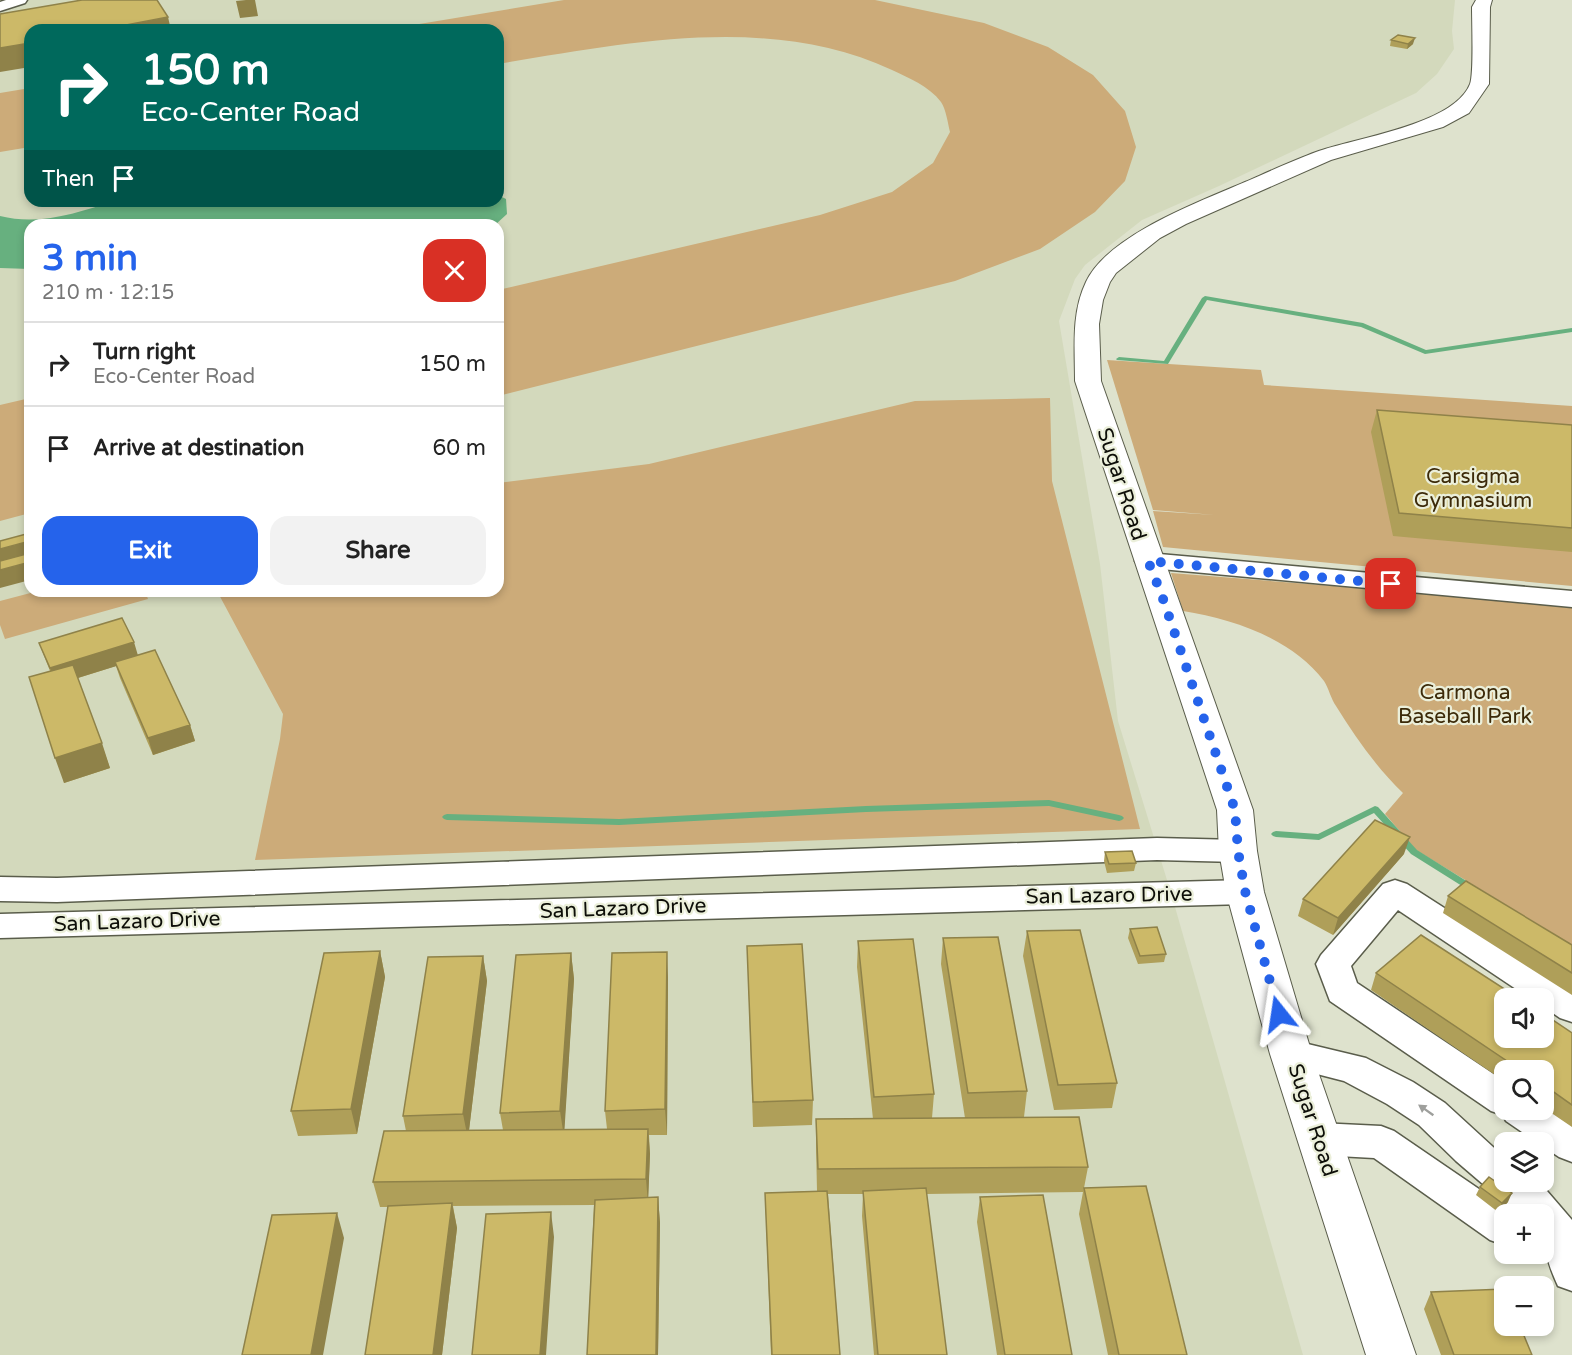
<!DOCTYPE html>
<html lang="en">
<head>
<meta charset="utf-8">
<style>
  body { margin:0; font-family:"Varela Round",sans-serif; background:#f2f2f2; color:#222; height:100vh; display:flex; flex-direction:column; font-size:22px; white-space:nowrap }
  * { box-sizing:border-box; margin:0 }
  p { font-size:20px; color:#767676 }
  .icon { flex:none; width:33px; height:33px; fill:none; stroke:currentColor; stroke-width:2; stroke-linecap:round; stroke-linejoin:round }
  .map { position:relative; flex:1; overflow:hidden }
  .side { position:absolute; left:24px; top:219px; width:480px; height:378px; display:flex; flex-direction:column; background:#fff; border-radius:18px; box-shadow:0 3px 9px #0003 }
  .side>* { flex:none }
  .hud { position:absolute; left:24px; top:24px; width:480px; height:183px; border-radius:18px; box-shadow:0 3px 9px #0003; background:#00695c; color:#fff; overflow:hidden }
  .fabs { position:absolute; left:1494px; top:988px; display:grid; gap:12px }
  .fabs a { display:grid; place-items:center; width:60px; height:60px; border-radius:12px; background:#fff; box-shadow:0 3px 9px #0003; font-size:30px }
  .pin { position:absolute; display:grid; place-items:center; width:51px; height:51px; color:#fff; margin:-26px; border-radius:12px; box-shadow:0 3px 9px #0006 }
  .me { position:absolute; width:66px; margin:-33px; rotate:345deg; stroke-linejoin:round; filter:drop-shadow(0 0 4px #0008) }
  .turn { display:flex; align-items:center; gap:21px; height:126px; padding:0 18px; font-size:27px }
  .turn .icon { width:78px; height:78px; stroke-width:2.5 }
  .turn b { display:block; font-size:42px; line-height:51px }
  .then { display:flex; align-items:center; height:57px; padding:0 18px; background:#0003; gap:12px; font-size:22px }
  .round { display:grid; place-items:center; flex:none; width:63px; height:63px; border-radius:18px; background:#f2f2f2 }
  .summary { display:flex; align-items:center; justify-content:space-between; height:102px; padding:0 18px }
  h1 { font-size:36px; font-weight:700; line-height:45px; color:#2563eb }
  .cta { display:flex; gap:12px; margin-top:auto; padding:12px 18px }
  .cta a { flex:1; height:69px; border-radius:18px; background:#2563eb; color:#fff; font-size:24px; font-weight:700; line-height:69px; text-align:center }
  .cta a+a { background:#f2f2f2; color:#222 }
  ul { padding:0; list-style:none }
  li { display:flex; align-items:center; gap:18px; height:84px; padding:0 18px; border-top:2px solid #e0e0e0 }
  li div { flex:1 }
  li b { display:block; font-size:22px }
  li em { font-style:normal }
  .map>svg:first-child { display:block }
</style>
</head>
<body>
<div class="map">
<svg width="1572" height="1355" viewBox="0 0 1572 1355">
  <rect width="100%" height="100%" fill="#dee2cd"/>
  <path fill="#d3d9bc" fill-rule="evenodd" d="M 0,0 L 1455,0 L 1452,31 L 1454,49 L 1437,74 L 1416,93 L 1219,186 L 1142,220 L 1085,265 L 1075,279 L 1059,321 L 1100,564 L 1118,721 L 1171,893 L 1303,1355 L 0,1355 ZM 30,30 L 498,30 L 498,201 L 30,201 ZM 30,225 L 498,225 L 498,591 L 30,591 Z"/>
  <path fill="#ccab79" d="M 564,0 L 875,0 L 984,23 L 1048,47 L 1093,75 L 1125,111 L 1136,147 L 1125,181 L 1095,212 L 1040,249 L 955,281 L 498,396 L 498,290 L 820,215 L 892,192 L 933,163 L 950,132 C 948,124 946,109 941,102 C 929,86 909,78 892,70 C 770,13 626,43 498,64 L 498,30 L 383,30 Z
    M 30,88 L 30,147 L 0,152 L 0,93 Z
    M 1107,360 L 1261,370 L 1264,385 L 1572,406 L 1572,586 L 1163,547 L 1153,511 L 1215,515 L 1153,510 Z
    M 30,398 L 30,513 L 0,521 L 0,405 Z
    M 1050,398 L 1052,481 L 1140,829 L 255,860 L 280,739 L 283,714 L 217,591 L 498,591 L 498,483 L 649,464 L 915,401 Z
    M 1171,573 L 1572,605 L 1572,945 L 1416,850 L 1385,814 L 1403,793 C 1377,768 1355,737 1336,706 C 1331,699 1329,689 1324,681 C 1292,639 1234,619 1183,611 Z
    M 38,591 L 145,591 L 148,599 L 5,639 L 0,625 L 0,601 Z"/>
  <path fill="#67b07f" d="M 498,195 L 506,199 L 507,214 L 495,225 L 30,225 L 30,269 L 0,268 L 0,216 C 39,226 77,213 114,201 L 498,201 Z"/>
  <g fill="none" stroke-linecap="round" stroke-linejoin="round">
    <path fill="#67b07f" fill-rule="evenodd" d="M 1205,296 L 1363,323 L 1426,350 L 1572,328 L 1572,332 L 1425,354 L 1361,327 L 1207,300 L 1168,364 L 1117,360 L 1116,359 L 1119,357 L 1164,361 L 1202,298 Z
      M 1049,800 L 1119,815 L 1122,816 L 1124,818 L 1122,820 L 1119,821 L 1049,806 L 866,812 L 619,825 L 447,820 L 444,819 L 442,817 L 444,815 L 447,814 L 619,819 L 866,806 Z
      M 1375,806 L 1378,807 L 1417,850 L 1476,887 L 1478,889 L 1476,891 L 1470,891 L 1411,854 L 1374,813 L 1319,840 L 1276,837 L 1273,836 L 1271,834 L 1273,832 L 1276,831 L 1318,834 Z"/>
    <defs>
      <path id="minor" d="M 6,0 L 27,0 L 25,3 L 0,11 L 0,2 Z
        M 1148,553 L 1572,591 L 1572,607 L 1139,567 L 1135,561 L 1139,555 Z
        M 1157,838 L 1238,840 L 1249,843 L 1254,851 L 1249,859 L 1238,862 L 1157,860 L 57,902 L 0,901 L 0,877 L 57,878 Z
        M 1245,880 L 1257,884 L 1261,892 L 1257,900 L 1245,904 L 0,938 L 0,914 Z
        M 1395,880 L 1407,884 L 1572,990 L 1572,1022 L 1560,1018 L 1544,1007 L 1544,999 L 1531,999 L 1398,910 L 1351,966 L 1357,983 L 1504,1081 L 1504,1110 L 1544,1110 L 1544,1107 L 1572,1126 L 1572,1162 L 1559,1157 L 1544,1147 L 1544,1143 L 1538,1143 L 1506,1121 L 1503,1115 L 1491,1111 L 1330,1001 L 1316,964 L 1321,955 L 1383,884 Z
        M 1291,1040 L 1366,1058 L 1413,1082 L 1445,1103 L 1504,1157 L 1504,1182 L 1538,1182 L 1541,1184 L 1572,1220 L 1572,1291 L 1558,1286 C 1545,1258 1544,1245 1544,1215 L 1519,1215 L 1456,1161 L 1419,1125 L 1387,1104 L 1344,1081 L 1278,1064 L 1273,1054 L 1278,1044 Z
        M 1319,1123 L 1381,1126 L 1394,1131 L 1517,1215 L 1504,1215 L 1504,1245 L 1490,1240 L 1374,1158 L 1319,1155 L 1306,1150 L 1300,1139 L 1306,1128 Z"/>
      <path id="major" d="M 1476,0 L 1492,0 L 1490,7 L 1489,84 L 1469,113 L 1443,127 L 1331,160 L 1186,224 L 1160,238 L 1116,273 L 1110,282 L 1103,300 L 1099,324 L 1101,381 L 1253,810 L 1257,851 L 1264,892 L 1312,1054 L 1416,1355 L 1366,1355 L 1270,1054 L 1226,892 L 1219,851 L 1217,810 L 1075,381 C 1075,348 1071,313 1086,282 C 1108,235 1199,202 1245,182 C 1268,172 1292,161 1316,152 C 1354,138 1454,125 1470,84 C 1474,74 1472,22 1472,7 Z"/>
    </defs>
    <use href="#minor" stroke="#5a5d4b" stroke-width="3"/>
    <use href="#major" stroke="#5a5d4b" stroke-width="2"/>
    <use href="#minor" fill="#fff" fill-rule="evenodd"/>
    <use href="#major" fill="#fff" fill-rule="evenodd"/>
  </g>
  <path fill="#af9f59" d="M 1391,40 L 1413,44 L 1407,49 L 1390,46 Z
    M 1377,410 L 1572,425 L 1572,552 L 1393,536 L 1371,432 Z
    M 39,643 L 137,655 L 190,725 L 195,741 L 153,755 L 120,678 L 116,666 L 78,678 L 110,768 L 64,783 L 50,671 Z
    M 1105,852 L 1136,863 L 1134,871 L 1107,873 L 1104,861 Z
    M 1404,854 L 1333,935 L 1298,916 L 1303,899 Z
    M 1448,896 L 1572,945 L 1572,995 L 1443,913 Z
    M 1130,929 L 1166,954 L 1164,962 L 1138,964 L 1128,938 Z
    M 1027,931 L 1117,1083 L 1112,1108 L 1054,1110 L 1023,956 Z
    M 943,938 L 1027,1091 L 1024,1117 L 996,1118 L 1088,1167 L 1084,1188 L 1187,1355 L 1108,1355 L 1079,1214 L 1083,1192 L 926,1194 L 946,1355 L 874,1355 L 862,1216 L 863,1194 L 828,1194 L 840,1355 L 771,1355 L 765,1193 L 817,1191 L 816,1145 L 816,1119 L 873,1119 L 857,967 L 858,941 L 934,1094 L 932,1118 L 965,1118 L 941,964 Z
    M 380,951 L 385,977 L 357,1134 L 298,1136 L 291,1111 Z
    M 571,953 L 574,979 L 564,1129 L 607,1129 L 605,1111 L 668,977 L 667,1135 L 649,1135 L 650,1154 L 648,1198 L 658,1197 L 660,1223 L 658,1355 L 587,1355 L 594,1205 L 453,1206 L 457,1228 L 442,1355 L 365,1355 L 388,1207 L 380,1207 L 373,1182 L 406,1131 L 403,1116 L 483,956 L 487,981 L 469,1130 L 503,1130 L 500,1113 Z
    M 748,971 L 813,1100 L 812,1125 L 753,1127 Z
    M 1376,973 L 1572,1033 L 1572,1127 L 1544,1108 L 1544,1071 L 1504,1071 L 1504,1081 L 1371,990 Z
    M 1480,1187 L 1508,1202 L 1498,1212 L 1476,1195 Z
    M 980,1197 L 1072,1355 L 997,1355 L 977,1222 Z
    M 1431,1292 L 1532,1355 L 1441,1355 L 1424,1309 Z"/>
  <path fill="#8f8249" d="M 246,0 L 255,0 L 258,16 L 240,18 L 236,1 Z
    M 168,17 L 171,30 L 100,30 Z
    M 1415,38 L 1413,44 L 1407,49 L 1408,44 Z
    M 30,43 L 30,67 L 0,72 L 0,48 Z
    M 30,541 L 30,558 L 0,566 L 0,549 Z
    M 30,562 L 30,580 L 0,588 L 0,570 Z
    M 134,642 L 139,659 L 55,685 L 50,668 Z
    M 190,725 L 195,741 L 153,755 L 148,738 Z
    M 102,743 L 110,768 L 64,783 L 55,758 Z
    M 1410,837 L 1404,854 L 1333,935 L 1338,918 Z
    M 380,951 L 385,977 L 357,1134 L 351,1109 Z
    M 667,952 L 668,977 L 667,1135 L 665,1109 Z
    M 571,953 L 574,979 L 564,1137 L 560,1111 Z
    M 483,956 L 487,981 L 468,1139 L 463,1114 Z
    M 648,1129 L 650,1154 L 648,1204 L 646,1179 Z
    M 1512,1193 L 1508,1202 L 1498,1212 L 1502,1203 Z
    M 658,1197 L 660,1223 L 658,1355 L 656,1355 Z
    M 452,1203 L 457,1228 L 442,1355 L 433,1355 Z
    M 551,1212 L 554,1237 L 546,1355 L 540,1355 Z
    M 337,1213 L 344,1238 L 323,1355 L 311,1355 Z"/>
  <path fill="#ccb968" stroke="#8f8249" stroke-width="1.5" d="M 82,0 L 157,0 L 168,17 L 100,30 L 30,30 L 30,43 L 0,48 L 0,14 Z
    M 1398,35 L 1415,38 L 1408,44 L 1391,40 Z
    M 1377,410 L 1572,425 L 1572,528 L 1399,513 Z
    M 30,533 L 30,541 L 0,549 L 0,541 Z
    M 30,553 L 30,562 L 0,570 L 0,561 Z
    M 122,618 L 134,642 L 50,668 L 39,643 Z
    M 155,650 L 190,725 L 148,738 L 115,662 Z
    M 73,665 L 102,743 L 55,758 L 29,677 Z
    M 1375,820 L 1410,837 L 1338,918 L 1303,899 Z
    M 1132,851 L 1136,863 L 1109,864 L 1105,852 Z
    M 1466,881 L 1572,945 L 1572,973 L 1448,896 Z
    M 1157,927 L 1166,954 L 1140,956 L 1130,929 Z
    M 1080,930 L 1117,1083 L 1058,1085 L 1027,931 Z
    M 1421,935 L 1520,999 L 1504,999 L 1504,1038 L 1544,1038 L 1544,1014 L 1572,1033 L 1572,1105 L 1544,1085 L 1544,1071 L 1522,1071 L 1376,973 Z
    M 998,937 L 1027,1091 L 968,1093 L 943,938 Z
    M 913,939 L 934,1094 L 874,1097 L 858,941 Z
    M 802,944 L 813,1100 L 753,1102 L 747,946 Z
    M 380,951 L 351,1109 L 291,1111 L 324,953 Z
    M 667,952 L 665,1109 L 605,1111 L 612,953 Z
    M 571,953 L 560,1111 L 500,1113 L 516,955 Z
    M 483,956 L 463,1114 L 403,1116 L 428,957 Z
    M 1079,1117 L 1088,1167 L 818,1169 L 816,1119 Z
    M 648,1129 L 646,1179 L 373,1182 L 384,1131 Z
    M 1489,1177 L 1512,1193 L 1502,1203 L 1480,1187 Z
    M 1146,1186 L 1187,1355 L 1119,1355 L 1084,1188 Z
    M 926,1188 L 947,1355 L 878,1355 L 863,1191 Z
    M 827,1191 L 840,1355 L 772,1355 L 765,1193 Z
    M 1043,1195 L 1072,1355 L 1005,1355 L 980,1197 Z
    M 658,1197 L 656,1355 L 587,1355 L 595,1200 Z
    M 452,1203 L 433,1355 L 365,1355 L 388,1206 Z
    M 551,1212 L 540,1355 L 472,1355 L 486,1214 Z
    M 337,1213 L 311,1355 L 242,1355 L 272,1215 Z
    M 1504,1289 L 1504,1326 L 1520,1326 L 1532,1355 L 1454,1355 L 1431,1292 Z"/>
  <defs><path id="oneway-solid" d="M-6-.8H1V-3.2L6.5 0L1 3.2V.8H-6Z" transform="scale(1.5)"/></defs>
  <use fill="#9e9f9c" href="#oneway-solid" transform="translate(1426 1110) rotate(-145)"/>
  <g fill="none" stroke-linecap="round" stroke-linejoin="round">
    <path stroke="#2563eb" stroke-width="10" stroke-dasharray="0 18" d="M 1279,1014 L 1245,891 L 1238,851 L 1235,810 L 1161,593 L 1148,561 L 1391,584"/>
  </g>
  <g text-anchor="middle" stroke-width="4.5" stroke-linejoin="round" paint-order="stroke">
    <g font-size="21" fill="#3c2a09" stroke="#ebefda">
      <text x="1473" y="483">Carsigma<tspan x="1473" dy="24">Gymnasium</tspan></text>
      <text x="1465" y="699">Carmona<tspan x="1465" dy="24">Baseball Park</tspan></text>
    </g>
    <g font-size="21" fill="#0d0e08" stroke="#ebefda">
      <text transform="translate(1122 484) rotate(72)" y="7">Sugar Road</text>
      <text transform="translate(1109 895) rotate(-1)" y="7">San Lazaro Drive</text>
      <text transform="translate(623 908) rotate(-2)" y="7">San Lazaro Drive</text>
      <text transform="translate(137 921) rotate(-2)" y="7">San Lazaro Drive</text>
      <text transform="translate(1313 1120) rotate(72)" y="7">Sugar Road</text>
    </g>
  </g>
</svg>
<div class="fabs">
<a><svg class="icon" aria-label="sound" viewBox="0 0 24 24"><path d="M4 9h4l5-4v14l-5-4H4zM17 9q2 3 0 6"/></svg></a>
<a><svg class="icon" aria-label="search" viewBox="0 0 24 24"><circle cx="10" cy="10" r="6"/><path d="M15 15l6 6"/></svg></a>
<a><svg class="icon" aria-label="layers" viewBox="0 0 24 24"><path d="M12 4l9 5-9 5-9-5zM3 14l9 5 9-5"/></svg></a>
<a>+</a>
<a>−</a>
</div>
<div class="pin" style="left:1391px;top:584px;background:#d93025"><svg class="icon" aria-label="arrive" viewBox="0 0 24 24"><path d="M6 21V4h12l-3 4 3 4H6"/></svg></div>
<svg class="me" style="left:1279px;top:1014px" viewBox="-20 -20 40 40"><path d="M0-17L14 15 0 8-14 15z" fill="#2563eb" stroke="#fff" stroke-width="4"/></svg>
<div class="hud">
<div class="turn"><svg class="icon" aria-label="right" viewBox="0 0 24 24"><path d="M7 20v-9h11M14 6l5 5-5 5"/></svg><div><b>150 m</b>Eco-Center Road</div></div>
<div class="then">Then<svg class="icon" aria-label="arrive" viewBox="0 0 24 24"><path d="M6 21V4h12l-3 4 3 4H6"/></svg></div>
</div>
<section class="side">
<div class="summary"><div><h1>3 min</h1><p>210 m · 12:15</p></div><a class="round" style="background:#d93025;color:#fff"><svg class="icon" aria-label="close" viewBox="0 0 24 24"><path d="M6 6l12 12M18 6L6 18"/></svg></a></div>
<ul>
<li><svg class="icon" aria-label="right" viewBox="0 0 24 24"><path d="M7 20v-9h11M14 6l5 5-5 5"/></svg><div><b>Turn right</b><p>Eco-Center Road</p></div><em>150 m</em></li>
<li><svg class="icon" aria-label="arrive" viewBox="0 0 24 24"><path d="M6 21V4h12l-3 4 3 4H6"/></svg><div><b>Arrive at destination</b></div><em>60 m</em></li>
</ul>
<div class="cta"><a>Exit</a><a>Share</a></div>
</section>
</div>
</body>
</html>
